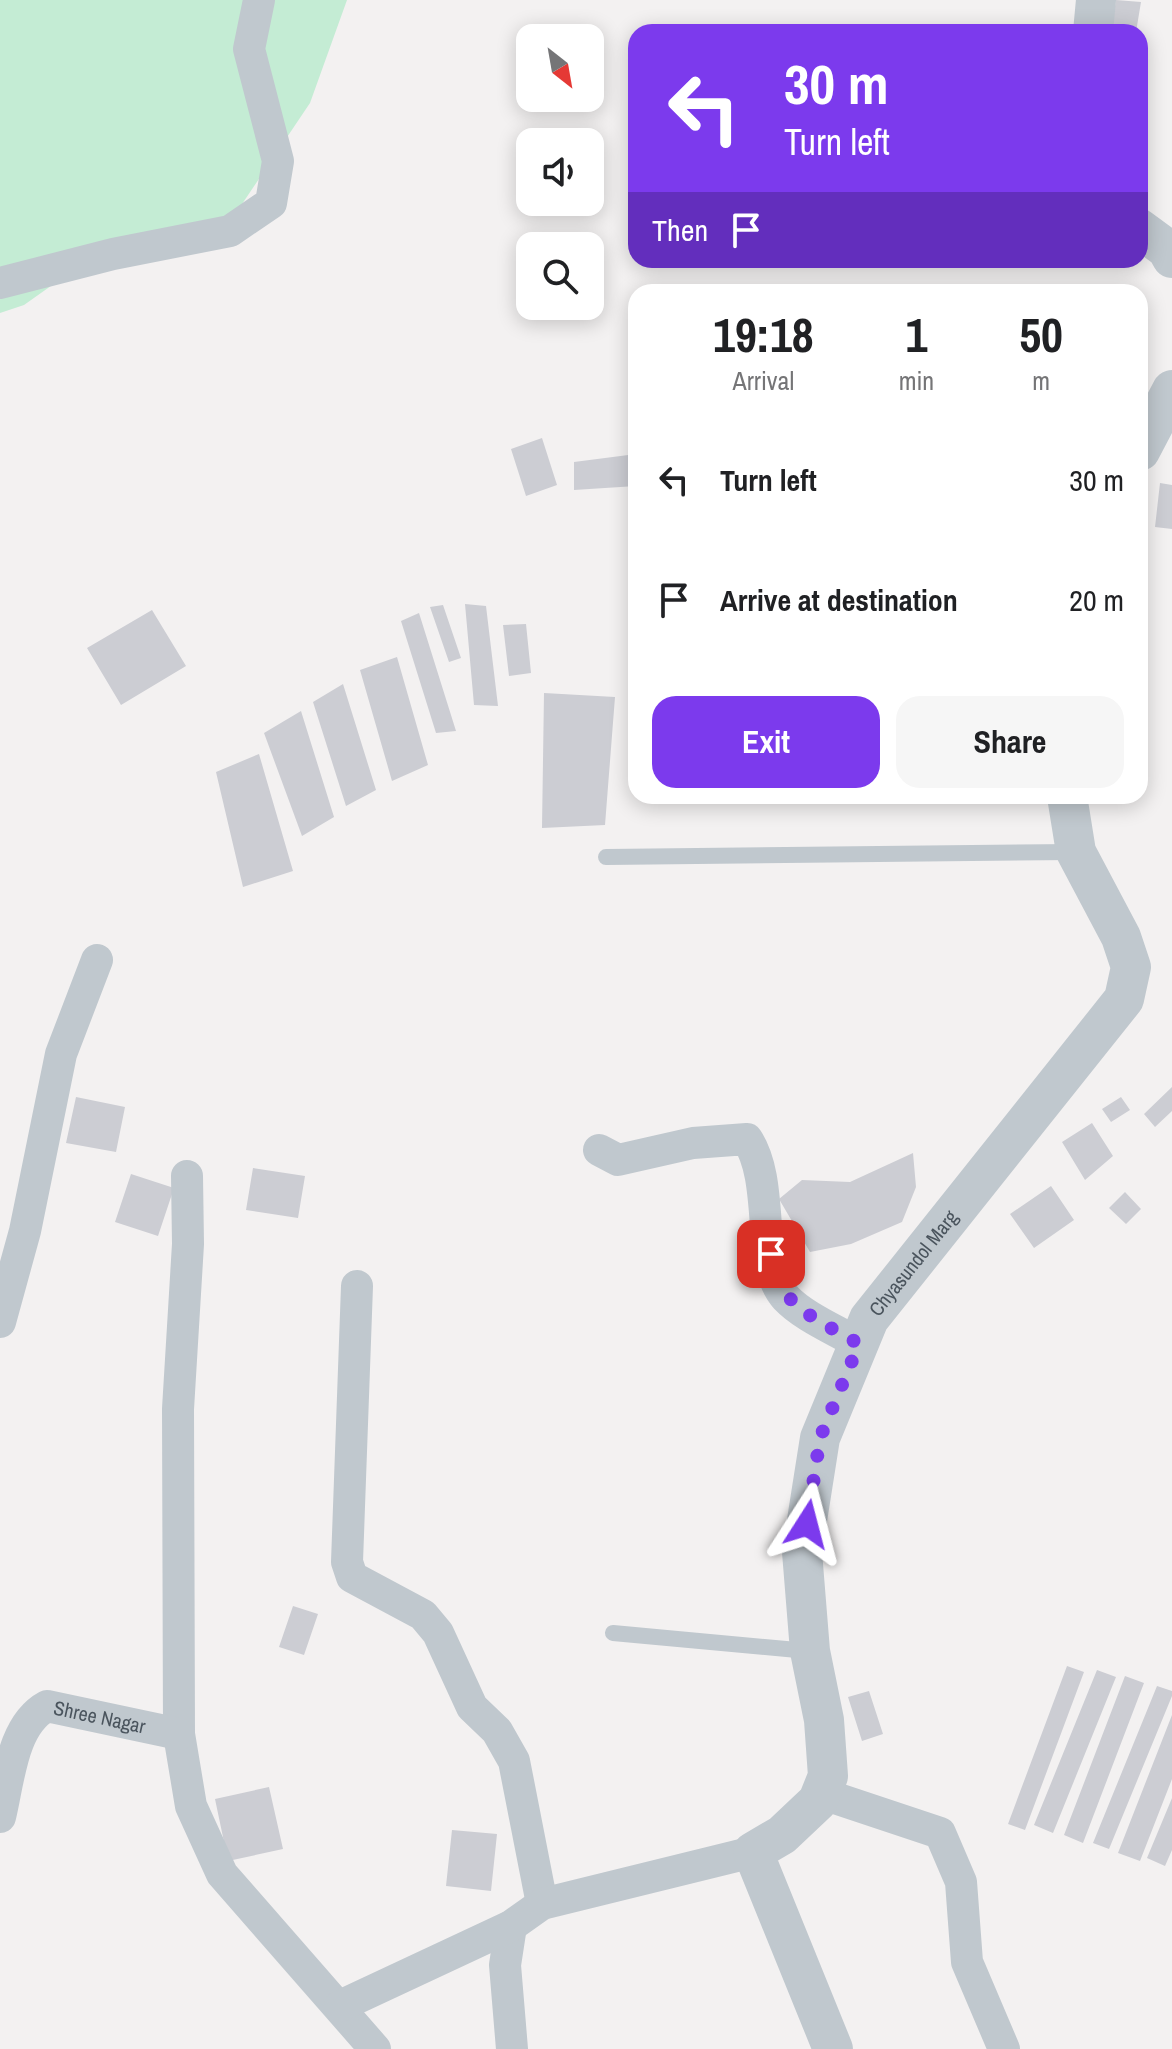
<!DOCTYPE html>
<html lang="en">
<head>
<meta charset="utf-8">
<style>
  body { margin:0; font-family:"Archivo Narrow",sans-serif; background:#f6f6f6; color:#202124; height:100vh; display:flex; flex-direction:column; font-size:30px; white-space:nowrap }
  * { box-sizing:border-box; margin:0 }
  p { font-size:26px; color:#757577 }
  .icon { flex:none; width:44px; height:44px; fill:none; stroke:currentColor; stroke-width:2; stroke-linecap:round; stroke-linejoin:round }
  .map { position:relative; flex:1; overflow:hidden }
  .sheet { position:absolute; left:628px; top:284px; width:520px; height:520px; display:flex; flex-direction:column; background:#fff; border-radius:24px; box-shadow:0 4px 20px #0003 }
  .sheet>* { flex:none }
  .guide { position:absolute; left:628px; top:24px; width:520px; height:244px; border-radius:24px; box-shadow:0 4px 20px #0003; background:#7c3aed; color:#fff; overflow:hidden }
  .needle { width:52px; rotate:149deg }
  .tools { position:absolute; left:516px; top:24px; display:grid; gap:16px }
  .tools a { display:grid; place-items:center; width:88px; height:88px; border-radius:16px; background:#fff; box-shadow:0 4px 20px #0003; font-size:40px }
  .pin { position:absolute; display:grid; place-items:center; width:68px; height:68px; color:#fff; margin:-34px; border-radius:16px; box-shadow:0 4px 12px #0006 }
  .me { position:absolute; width:88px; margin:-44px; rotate:9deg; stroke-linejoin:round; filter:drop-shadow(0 0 6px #0008) }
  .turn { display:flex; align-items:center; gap:28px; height:168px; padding:0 24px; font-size:36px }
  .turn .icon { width:104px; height:104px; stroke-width:2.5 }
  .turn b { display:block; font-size:56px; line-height:68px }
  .then { display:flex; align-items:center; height:76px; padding:0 24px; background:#0003; gap:16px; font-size:30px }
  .eta { display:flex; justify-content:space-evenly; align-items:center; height:136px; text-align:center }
  .eta b { font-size:48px; font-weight:700; line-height:56px }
  .action { display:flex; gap:16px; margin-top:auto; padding:16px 24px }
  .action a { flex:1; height:92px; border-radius:24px; background:#7c3aed; color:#fff; font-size:32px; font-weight:700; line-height:92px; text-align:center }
  .action a+a { background:#f6f6f6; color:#202124 }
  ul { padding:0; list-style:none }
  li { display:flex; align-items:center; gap:24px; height:120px; padding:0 24px }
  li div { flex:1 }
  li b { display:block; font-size:30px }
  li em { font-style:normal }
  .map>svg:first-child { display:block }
</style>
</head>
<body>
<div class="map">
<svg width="1172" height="2049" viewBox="0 0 1172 2049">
  <rect width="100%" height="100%" fill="#f3f1f1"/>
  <path fill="#c4ecd4" d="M 0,0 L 347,0 L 310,103 L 240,207 L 215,228 L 65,276 L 24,305 L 0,313 Z"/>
  <path fill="#cccdd3" d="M 1116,0 L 1141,2 L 1136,32 L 1111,32 Z
    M 542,438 L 557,485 L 526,496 L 511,449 Z
    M 636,454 L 636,486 L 574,490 L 574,462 Z
    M 1160,483 L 1172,485 L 1172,529 L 1155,527 Z
    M 465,604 L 486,606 L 498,706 L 474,705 Z
    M 443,605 L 461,658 L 449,662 L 430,607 Z
    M 152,610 L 186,666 L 121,705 L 87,648 Z
    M 419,613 L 456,731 L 436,733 L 401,621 Z
    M 526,624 L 531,673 L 509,676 L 503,625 Z
    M 397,657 L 428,765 L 392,781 L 360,670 Z
    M 343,684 L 376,790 L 346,806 L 313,702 Z
    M 544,693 L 615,697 L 605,825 L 542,828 Z
    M 301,711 L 334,817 L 302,836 L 264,733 Z
    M 259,754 L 293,871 L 243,887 L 216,772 Z
    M 1172,1087 L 1172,1111 L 1155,1127 L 1144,1114 Z
    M 76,1097 L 125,1107 L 116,1152 L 66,1143 Z
    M 1121,1097 L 1130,1110 L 1111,1122 L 1102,1109 Z
    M 1092,1123 L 1113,1156 L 1085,1180 L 1062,1142 Z
    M 913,1153 L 916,1187 L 902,1222 L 851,1244 L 810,1252 L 779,1199 L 802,1180 L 850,1182 Z
    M 253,1168 L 305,1176 L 298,1218 L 246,1210 Z
    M 131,1174 L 174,1188 L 158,1236 L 115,1222 Z
    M 1051,1186 L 1074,1220 L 1034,1248 L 1010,1214 Z
    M 1125,1192 L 1141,1209 L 1126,1224 L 1109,1208 Z
    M 293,1606 L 318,1614 L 304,1655 L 279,1647 Z
    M 1067,1666 L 1084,1672 L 1025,1830 L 1008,1824 Z
    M 1097,1670 L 1116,1677 L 1053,1833 L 1034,1825 Z
    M 1125,1676 L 1144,1683 L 1083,1843 L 1064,1835 Z
    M 1157,1686 L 1172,1691 L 1172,1696 L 1109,1849 L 1093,1843 Z
    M 869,1691 L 883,1734 L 862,1741 L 848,1697 Z
    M 1172,1715 L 1172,1779 L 1140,1861 L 1118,1853 Z
    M 269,1787 L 283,1849 L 228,1861 L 215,1799 Z
    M 1172,1798 L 1172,1850 L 1165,1866 L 1147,1858 Z
    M 452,1830 L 497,1834 L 491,1891 L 446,1886 Z"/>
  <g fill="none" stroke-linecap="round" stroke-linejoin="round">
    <path stroke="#c0c8ce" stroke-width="16" d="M 606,857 L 1074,852
      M 613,1633 L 808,1651"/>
    <g stroke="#c0c8ce" stroke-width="32">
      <path d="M 0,283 L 113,254 L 230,231 L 271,203 L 278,161 L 249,49 L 259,0"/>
      <path d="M 599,1150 L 618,1160 L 693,1143 L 747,1139 C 776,1183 755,1264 786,1298 C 804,1317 836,1330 859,1344"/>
      <path d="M 187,1176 L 188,1244 L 178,1409 L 179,1734 L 191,1806 L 222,1874 L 375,2049"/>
      <path d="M 357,1286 L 347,1562 L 352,1577 L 423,1615 L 438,1633 L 472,1707 L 497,1731 L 514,1761 L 542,1904"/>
      <path d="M 0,1322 L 25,1231 L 61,1054 L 97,960"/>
      <path d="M 823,1794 L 940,1833 L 961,1882 L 967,1962 L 1004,2049"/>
      <path id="s1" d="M 0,1817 C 9,1780 12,1725 47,1706 L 179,1734"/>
      <path d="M 511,1926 L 505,1965 L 512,2049"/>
      <path d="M 340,2006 L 511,1926 L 542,1904 L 753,1852"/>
    </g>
    <g stroke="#c0c8ce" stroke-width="40">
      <path d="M 1093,32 L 1096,0"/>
      <path d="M 1140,229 L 1167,249 L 1172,258"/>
      <path d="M 1140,451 L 1172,390"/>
      <path id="s2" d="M 833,2049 L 753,1852 L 782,1835 L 818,1801 L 828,1776 L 824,1720 L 810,1651 L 802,1552 L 820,1438 L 869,1319 L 1124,999 L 1131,967 L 1121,937 L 1076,852 L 1067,796"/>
    </g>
  </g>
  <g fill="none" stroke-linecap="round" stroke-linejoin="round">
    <path stroke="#7c3aed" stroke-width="14" stroke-dasharray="0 25.2" d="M 771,1254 C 776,1306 818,1319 859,1344 L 820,1438 L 807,1524"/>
  </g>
  <g text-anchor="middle" stroke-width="6" stroke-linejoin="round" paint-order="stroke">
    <g font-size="20" fill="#4a545d" stroke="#fff">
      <text dy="7" stroke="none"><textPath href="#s2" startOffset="864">Chyasundol Marg</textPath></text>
      <text dy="7" stroke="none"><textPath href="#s1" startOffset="178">Shree Nagar</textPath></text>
    </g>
  </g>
</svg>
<div class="tools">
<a><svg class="needle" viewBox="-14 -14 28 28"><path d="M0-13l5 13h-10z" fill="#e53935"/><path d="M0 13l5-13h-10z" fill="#757577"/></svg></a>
<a><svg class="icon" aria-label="sound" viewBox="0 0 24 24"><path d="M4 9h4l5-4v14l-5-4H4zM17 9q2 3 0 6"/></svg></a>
<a><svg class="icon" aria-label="search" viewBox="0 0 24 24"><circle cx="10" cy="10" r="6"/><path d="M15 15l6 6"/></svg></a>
</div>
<div class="pin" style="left:771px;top:1254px;background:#d93025"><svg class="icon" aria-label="arrive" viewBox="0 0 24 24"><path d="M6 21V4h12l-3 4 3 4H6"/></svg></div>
<svg class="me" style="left:807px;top:1524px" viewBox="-20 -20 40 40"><path d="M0-17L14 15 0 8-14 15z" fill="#7c3aed" stroke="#fff" stroke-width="4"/></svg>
<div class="guide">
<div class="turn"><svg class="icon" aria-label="left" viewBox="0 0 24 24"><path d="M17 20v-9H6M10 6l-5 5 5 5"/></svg><div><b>30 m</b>Turn left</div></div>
<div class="then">Then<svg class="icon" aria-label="arrive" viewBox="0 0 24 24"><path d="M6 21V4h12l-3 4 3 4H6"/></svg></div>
</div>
<section class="sheet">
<div class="eta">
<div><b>19:18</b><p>Arrival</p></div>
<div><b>1</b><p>min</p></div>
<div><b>50</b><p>m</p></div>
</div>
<ul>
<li><svg class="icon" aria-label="left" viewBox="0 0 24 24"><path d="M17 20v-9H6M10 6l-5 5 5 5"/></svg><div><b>Turn left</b></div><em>30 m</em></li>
<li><svg class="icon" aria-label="arrive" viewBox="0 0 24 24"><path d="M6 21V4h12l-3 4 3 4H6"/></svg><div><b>Arrive at destination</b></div><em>20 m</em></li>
</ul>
<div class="action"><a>Exit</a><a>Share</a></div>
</section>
</div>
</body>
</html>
